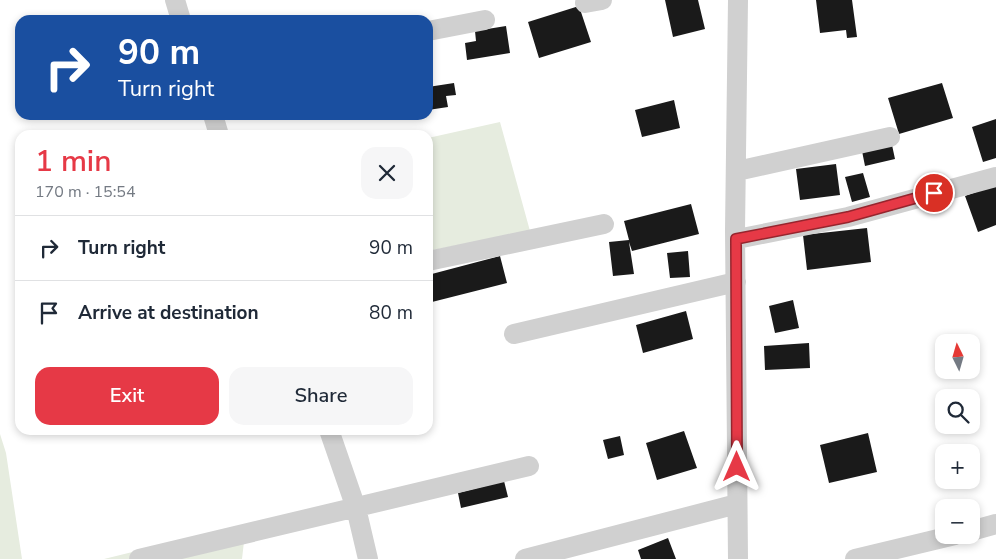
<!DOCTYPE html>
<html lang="en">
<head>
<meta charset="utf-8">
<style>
  body { margin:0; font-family:"Nunito Sans",sans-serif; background:#f6f6f7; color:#1f2937; height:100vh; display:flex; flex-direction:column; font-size:19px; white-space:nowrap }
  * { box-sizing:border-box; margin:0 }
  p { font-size:16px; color:#747a83 }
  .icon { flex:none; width:28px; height:28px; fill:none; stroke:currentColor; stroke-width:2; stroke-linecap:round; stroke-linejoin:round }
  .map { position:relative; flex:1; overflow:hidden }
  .panel { position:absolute; left:15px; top:130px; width:418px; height:305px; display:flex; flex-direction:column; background:#fff; border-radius:15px; box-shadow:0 2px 8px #0003 }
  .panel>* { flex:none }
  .top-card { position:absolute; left:15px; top:15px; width:418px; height:105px; border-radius:15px; box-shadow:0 2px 8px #0003; background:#1a4fa0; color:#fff; overflow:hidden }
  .needle { width:32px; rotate:355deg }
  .fabs { position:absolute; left:935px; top:334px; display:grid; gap:10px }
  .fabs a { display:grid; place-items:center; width:45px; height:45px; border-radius:10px; background:#fff; box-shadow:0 2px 8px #0003; font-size:25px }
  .pin { position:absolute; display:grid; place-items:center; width:42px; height:42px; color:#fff; margin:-21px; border:2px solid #fff; border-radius:50%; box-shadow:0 1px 5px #0007 }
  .me { position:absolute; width:55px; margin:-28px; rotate:0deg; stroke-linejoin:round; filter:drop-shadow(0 0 4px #0008) }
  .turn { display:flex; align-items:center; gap:18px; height:105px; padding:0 20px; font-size:22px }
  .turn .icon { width:65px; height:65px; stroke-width:2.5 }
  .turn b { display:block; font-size:35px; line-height:42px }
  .round { display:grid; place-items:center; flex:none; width:52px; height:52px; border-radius:15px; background:#f6f6f7 }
  .overview { display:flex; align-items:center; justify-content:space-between; height:85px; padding:0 20px }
  h1 { font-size:30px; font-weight:600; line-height:38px; color:#e63946 }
  .action { display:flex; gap:10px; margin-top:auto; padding:10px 20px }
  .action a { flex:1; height:58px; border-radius:15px; background:#e63946; color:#fff; font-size:20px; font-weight:600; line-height:58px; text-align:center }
  .action a+a { background:#f6f6f7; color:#1f2937 }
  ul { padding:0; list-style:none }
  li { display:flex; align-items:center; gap:15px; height:65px; padding:0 20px; border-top:1px solid #e0e1e3 }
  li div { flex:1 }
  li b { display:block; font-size:19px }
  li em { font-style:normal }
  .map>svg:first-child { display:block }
</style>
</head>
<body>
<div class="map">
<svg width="996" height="559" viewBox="0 0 996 559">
  <rect width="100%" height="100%" fill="#fff"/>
  <path fill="#e6ecdf" d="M 500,122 L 530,231 L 428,251 L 428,138 Z
    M 0,434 L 6,453 L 22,559 L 0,559 Z
    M 246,524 L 242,559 L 104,559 Z"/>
  <path fill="#1a1a1a" d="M 665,0 L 698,0 L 705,29 L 673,37 Z
    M 816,0 L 852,0 L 857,37 L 847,38 L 846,30 L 820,33 Z
    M 579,6 L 591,42 L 539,58 L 528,22 Z
    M 506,26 L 510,53 L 467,60 L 465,43 L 476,41 L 475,31 Z
    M 454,83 L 456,95 L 446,96 L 448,107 L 428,110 L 428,87 Z
    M 942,83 L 953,118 L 899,134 L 888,98 Z
    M 674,100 L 680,128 L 642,137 L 635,110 Z
    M 996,119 L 996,158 L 983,162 L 972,127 Z
    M 892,145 L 895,159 L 865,166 L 862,151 Z
    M 836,164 L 840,195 L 800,200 L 796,169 Z
    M 863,173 L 870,197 L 852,202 L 845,177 Z
    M 996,185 L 996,225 L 978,232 L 965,196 Z
    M 691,204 L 699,234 L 632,251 L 629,242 L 634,274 L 613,276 L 609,242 L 629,240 L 624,221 Z
    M 867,228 L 871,262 L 807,270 L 803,235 Z
    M 688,251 L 690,277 L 670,278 L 667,253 Z
    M 500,256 L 507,283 L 428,303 L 428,275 Z
    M 793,300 L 799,328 L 775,333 L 769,306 Z
    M 686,311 L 693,339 L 643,353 L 636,325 Z
    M 809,343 L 810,368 L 765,370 L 764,346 Z
    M 684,431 L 697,468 L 657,480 L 646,443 Z
    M 868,433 L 877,472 L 829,483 L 820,445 Z
    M 620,436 L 624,455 L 608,459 L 603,440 Z
    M 504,481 L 508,497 L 461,508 L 458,493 Z
    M 668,538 L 676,559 L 641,559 L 638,550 Z"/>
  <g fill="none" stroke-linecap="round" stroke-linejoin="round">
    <path stroke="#d0d0d0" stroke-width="20" d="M 175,0 L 181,20
      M 738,0 L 735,230 L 738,559
      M 585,3 L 602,0
      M 428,31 L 485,20
      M 213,115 L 219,135
      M 737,171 L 890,137
      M 737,239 L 848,217 L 996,177
      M 428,261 L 604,224
      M 514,334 L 736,282
      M 329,430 L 356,508 L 368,559
      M 971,531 L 996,524
      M 139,559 L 529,466
      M 525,559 L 737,504
      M 855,559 L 955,535"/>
  </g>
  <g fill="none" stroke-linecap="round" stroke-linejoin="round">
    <defs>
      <path id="route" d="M 737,467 L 736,239 L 848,217 L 934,193"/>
    </defs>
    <use href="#route" stroke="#96252e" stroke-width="12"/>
    <use href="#route" stroke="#e63946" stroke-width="9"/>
  </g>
</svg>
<div class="fabs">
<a><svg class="needle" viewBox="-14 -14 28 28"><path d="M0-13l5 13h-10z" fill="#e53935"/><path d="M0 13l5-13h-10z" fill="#747a83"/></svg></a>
<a><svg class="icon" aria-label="search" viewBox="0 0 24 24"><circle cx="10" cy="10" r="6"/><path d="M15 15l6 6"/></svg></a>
<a>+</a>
<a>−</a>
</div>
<div class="pin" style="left:934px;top:193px;background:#d93025"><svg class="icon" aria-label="arrive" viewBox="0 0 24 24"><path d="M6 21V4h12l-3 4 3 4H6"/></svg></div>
<svg class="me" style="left:737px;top:467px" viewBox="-20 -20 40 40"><path d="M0-17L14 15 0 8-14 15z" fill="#e63946" stroke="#fff" stroke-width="4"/></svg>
<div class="top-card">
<div class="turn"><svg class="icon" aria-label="right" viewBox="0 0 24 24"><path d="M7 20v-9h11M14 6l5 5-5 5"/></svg><div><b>90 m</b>Turn right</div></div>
</div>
<section class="panel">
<div class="overview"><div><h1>1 min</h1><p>170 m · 15:54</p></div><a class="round"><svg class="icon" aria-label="close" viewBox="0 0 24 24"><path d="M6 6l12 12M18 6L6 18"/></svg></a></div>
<ul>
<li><svg class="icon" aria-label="right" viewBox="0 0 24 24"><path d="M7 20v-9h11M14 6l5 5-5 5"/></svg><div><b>Turn right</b></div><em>90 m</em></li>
<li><svg class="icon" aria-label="arrive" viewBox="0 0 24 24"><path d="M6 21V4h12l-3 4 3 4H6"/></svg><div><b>Arrive at destination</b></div><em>80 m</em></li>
</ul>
<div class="action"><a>Exit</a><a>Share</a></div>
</section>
</div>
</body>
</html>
